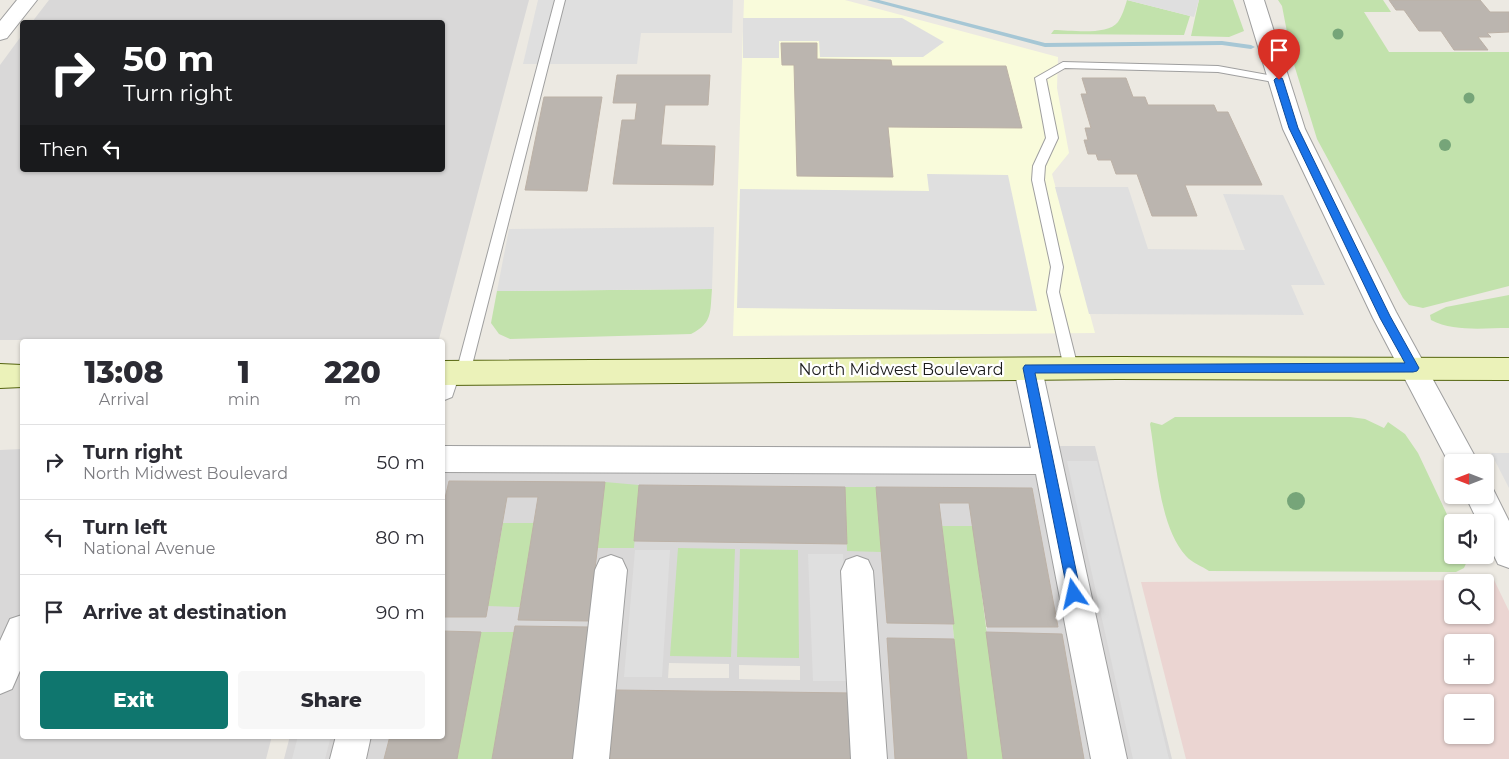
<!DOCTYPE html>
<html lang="en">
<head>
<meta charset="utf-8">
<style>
  body { margin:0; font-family:Montserrat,sans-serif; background:#f7f7f7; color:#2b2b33; height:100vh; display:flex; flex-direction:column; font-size:19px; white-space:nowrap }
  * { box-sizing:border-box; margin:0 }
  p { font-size:16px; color:#7c7c81 }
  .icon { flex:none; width:28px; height:28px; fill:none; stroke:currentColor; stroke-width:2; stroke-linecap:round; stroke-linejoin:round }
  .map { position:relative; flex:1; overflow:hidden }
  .side { position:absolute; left:20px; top:339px; width:425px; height:400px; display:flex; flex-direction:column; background:#fff; border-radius:5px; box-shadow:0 1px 4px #0004 }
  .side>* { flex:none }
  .top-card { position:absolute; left:20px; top:20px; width:425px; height:152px; border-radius:5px; box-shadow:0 1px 4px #0004; background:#202124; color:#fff; overflow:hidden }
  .needle { width:32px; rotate:270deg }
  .fabs { position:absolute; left:1444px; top:454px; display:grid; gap:10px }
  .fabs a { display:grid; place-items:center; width:50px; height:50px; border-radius:5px; background:#fff; box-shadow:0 1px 4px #0004; font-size:25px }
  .pin { position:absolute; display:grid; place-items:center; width:42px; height:42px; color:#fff; margin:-51px -21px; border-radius:50% 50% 50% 0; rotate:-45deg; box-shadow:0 0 5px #0007 }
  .pin .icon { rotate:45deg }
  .me { position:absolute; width:55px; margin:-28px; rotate:349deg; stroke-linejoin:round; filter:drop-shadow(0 0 4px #0008) }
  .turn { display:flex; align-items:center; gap:18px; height:105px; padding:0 20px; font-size:22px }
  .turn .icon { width:65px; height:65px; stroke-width:2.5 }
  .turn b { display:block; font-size:35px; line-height:42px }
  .then { display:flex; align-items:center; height:48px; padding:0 20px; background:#0003; gap:10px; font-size:19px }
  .eta { display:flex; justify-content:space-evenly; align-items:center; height:85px; text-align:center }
  .eta b { font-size:30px; font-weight:800; line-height:35px }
  .primary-button { display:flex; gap:10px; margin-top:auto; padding:10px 20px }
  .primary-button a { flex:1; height:58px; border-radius:5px; background:#0f766e; color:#fff; font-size:20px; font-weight:800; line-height:58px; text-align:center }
  .primary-button a+a { background:#f7f7f7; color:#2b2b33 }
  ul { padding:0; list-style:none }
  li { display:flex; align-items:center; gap:15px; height:75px; padding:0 20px; border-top:1px solid #e1e1e2 }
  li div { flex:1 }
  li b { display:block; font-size:19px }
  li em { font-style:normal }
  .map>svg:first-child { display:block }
</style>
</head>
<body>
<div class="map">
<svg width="1509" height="759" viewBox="0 0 1509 759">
  <rect width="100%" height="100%" fill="#ece9e2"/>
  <path fill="#d9d8d8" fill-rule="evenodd" d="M 49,0 L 529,0 L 439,339 L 0,340 L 0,65 L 22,35 L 22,170 L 442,170 L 442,22 L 32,22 Z
    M 443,446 L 1095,446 L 1172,759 L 1003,759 L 986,632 L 987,627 L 972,526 L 942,526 L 967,759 L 492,759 L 514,632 L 482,632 L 457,759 L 284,759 L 290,736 L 442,736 ZM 669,663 L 729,664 L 729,678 L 668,678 ZM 739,665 L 800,666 L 800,680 L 739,679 Z
    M 22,449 L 22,736 L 272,736 L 266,759 L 0,759 L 0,450 Z"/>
  <path fill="#ebd5d2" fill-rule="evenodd" d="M 1494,580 L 1509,611 L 1509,759 L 1186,759 L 1141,582 ZM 1452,582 L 1485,582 L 1485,615 L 1452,615 ZM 1452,642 L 1485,642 L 1485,675 L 1452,675 ZM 1452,702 L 1485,702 L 1485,735 L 1452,735 Z"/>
  <path fill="#f9fbdb" d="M 744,0 L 845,0 L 1058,57 L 1057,88 L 1069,153 L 1052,174 L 1095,333 L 733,336 Z"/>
  <path fill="#c2e2ac" d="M 1127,0 L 1190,16 L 1184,35 L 1051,34 L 1054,30 C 1070,30 1107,36 1118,22 C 1122,16 1125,7 1127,0 Z
    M 1199,0 L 1233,0 L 1244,31 L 1229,37 L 1191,36 Z
    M 1278,0 L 1383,0 L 1391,12 L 1364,12 L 1389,52 L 1509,52 L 1509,286 L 1423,308 L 1409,305 L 1403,298 L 1317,139 L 1292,58 L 1282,6 Z
    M 712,289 C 710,312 713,323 691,334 L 510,339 L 499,334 L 491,323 L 497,291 Z
    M 1509,295 L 1509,328 C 1484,328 1454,332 1431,320 L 1430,315 L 1446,307 Z
    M 1175,417 L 1350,417 L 1365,419 L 1384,428 L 1388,422 L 1405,434 L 1418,453 L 1452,525 L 1452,555 L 1467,555 L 1468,559 L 1464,568 L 1456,572 L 1209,571 C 1202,566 1192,563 1186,556 C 1159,526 1157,465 1150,424 L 1151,422 L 1162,425 Z
    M 605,482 L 639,485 L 634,548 L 597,548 Z
    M 845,487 L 876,487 L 881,552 L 847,551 Z
    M 503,523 L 534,523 L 520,607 L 488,606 Z
    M 942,526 L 973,526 L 1003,759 L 967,759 Z
    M 678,548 L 735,549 L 731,657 L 670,656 Z
    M 740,549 L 798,550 L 799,658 L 737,657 Z
    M 481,632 L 514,632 L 492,759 L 457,759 Z"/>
  <path fill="#dfdfdf" d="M 538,0 L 733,0 L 732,33 L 641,33 L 637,64 L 523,64 Z
    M 1127,0 L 1199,0 L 1194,17 Z
    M 743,18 L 902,18 L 944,42 L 923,57 L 820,57 L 819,41 L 779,41 L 779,58 L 743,58 Z
    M 927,174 L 1008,175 L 1037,311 L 737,308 L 740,189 L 929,191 Z
    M 1055,187 L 1128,187 L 1148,249 L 1245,250 L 1223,194 L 1283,195 L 1325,285 L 1291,285 L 1304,315 L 1089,314 Z
    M 714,227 L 712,289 L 497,291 L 509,229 Z
    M 1491,453 L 1509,453 L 1509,488 Z
    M 1067,461 L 1097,461 L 1169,759 L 1133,759 Z
    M 635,550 L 670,550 L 662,677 L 624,677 Z
    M 808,554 L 843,554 L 850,681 L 813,681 Z
    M 298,736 L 331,736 L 325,759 L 292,759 Z"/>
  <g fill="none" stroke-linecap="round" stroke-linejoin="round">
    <path fill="#a6c7d5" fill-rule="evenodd" d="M 867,0 L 879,0 L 1045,43 L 1222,41 L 1251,45 L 1255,47 L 1251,49 L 1222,45 L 1045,47 Z"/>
  </g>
  <path fill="#bbb5af" stroke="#bcb1a6" d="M 1389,0 L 1480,0 L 1490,12 L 1509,12 L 1509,32 L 1487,33 L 1491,37 L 1478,37 L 1488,50 L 1454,50 L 1441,31 L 1419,31 L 1404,10 L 1396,10 Z
    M 781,43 L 817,43 L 817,59 L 891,60 L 892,66 L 1006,66 L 1022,128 L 888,127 L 893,177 L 797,176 L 794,65 L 782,65 Z
    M 617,75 L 710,75 L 708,105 L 665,105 L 661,145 L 715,146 L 713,185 L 613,184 L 622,120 L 635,120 L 637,103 L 613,103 Z
    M 1082,78 L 1126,78 L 1133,97 L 1145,97 L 1148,105 L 1214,105 L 1217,112 L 1228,112 L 1262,185 L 1185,185 L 1197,216 L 1152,216 L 1137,174 L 1116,174 L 1111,160 L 1098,160 L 1096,154 L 1088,154 L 1084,140 L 1088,140 L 1085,128 L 1091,128 L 1081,94 L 1087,94 Z
    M 544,97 L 602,97 L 587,191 L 525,190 Z
    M 449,481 L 605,482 L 589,621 L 518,620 L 538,497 L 507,497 L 486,617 L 442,617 L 442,511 Z
    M 639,485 L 845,487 L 847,544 L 634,541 Z
    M 876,487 L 1032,488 L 1058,627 L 987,627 L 969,503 L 939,503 L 954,624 L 887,623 Z
    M 515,626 L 590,627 L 574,759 L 492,759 Z
    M 442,631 L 481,632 L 457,759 L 384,759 L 390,736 L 442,736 Z
    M 986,632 L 1062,634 L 1084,759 L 1003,759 Z
    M 887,638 L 954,639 L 967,759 L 895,759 Z
    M 616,690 L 852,693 L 855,759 L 610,759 Z"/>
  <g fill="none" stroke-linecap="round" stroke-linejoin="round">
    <defs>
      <path id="service" d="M 555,0 L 565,0 L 470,373 L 468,377 L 463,379 L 458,377 L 456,373 Z
        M 1063,62 L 1218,66 L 1279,77 L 1284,80 L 1279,83 L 1218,72 L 1065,68 L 1046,79 L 1058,138 L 1045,166 L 1044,180 L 1063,267 L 1059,292 L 1078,368 L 1076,372 L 1071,374 L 1066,372 L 1064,368 L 1047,292 L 1051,267 L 1032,180 L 1033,166 L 1046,138 L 1035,78 Z"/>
      <path id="minor" d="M 17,0 L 37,0 L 7,38 L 0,40 L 0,21 Z
        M 1244,0 L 1264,0 L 1305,129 L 1396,312 L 1478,462 L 1452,462 L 1452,469 L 1373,318 L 1283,129 Z
        M 1028,358 L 1038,361 L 1042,369 L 1127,759 L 1091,759 L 1036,474 L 442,472 L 442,446 L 1031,448 L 1014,369 L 1018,361 Z
        M 446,361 L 456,365 L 460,373 L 452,397 L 442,401 L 442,363 Z
        M 1485,483 L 1491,485 L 1509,521 L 1509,568 L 1498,564 L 1485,537 L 1485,522 L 1478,522 L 1465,495 L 1485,495 Z
        M 611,555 L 622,559 L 627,570 L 609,759 L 573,759 L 595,570 L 600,559 Z
        M 857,556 L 868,560 L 873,571 L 887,759 L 851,759 L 841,571 L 846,560 Z
        M 22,615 L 22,666 L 12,689 L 0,694 L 0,641 L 10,619 Z
        M 336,736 L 371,736 L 366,759 L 330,759 Z"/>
      <path id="secondary" d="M 1117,357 L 1509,358 L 1509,380 L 1117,379 L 442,385 L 442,361 Z
        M 0,364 L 22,365 L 22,387 L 0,388 Z"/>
    </defs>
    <use href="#service" stroke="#9f9f9f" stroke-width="2"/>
    <use href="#minor" stroke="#9f9f9f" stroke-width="2"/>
    <use href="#secondary" stroke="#55650f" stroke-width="2"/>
    <use href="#service" fill="#fff" fill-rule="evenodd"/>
    <use href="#minor" fill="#fff" fill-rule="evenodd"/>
    <use href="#secondary" fill="#ebf2b9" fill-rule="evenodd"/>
  </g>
  <g fill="#76a579">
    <circle cx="1338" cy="34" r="5.5"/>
    <circle cx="1469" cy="98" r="5.5"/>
    <circle cx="1445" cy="145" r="6"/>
    <circle cx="1296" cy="501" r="9"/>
  </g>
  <path fill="#1a73e8" stroke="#114b97" d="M 1276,78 L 1282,78 L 1283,80 L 1298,128 L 1390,316 L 1419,368 L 1417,371 L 1413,372 L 1035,373 L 1081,594 L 1079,598 L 1074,600 L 1070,598 L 1068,594 L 1023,368 L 1025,365 L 1405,363 L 1380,318 L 1289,128 L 1274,80 Z"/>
  <g text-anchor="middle" stroke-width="4.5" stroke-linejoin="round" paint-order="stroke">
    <g font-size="16" fill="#1b1b1b" stroke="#fff">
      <text x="901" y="375">North Midwest Boulevard</text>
    </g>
  </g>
</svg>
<div class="fabs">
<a><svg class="needle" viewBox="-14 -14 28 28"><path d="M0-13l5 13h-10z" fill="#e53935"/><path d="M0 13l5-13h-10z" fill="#7c7c81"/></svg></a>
<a><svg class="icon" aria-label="sound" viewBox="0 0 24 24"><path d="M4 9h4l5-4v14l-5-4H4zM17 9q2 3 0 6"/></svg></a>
<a><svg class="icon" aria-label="search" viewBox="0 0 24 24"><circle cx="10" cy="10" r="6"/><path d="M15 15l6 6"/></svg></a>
<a>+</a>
<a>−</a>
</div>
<div class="pin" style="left:1279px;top:80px;background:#d93025"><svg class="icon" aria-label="arrive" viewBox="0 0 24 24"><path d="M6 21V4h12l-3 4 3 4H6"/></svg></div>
<svg class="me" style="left:1074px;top:594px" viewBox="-20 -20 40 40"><path d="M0-17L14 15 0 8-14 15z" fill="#1a73e8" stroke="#fff" stroke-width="4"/></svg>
<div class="top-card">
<div class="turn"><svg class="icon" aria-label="right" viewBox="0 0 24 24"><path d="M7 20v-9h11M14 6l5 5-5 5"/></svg><div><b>50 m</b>Turn right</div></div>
<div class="then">Then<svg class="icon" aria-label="left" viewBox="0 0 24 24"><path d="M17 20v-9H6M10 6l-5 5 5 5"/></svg></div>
</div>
<section class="side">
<div class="eta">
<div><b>13:08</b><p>Arrival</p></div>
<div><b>1</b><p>min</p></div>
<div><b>220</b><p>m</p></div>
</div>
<ul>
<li><svg class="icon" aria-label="right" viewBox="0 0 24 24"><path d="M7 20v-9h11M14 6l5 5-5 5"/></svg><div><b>Turn right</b><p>North Midwest Boulevard</p></div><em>50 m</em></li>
<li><svg class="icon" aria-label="left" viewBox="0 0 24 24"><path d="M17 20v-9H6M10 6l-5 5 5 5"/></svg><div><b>Turn left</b><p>National Avenue</p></div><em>80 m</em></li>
<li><svg class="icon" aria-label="arrive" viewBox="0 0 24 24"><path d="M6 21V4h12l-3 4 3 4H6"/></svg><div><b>Arrive at destination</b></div><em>90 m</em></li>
</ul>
<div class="primary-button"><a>Exit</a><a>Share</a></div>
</section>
</div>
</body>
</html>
